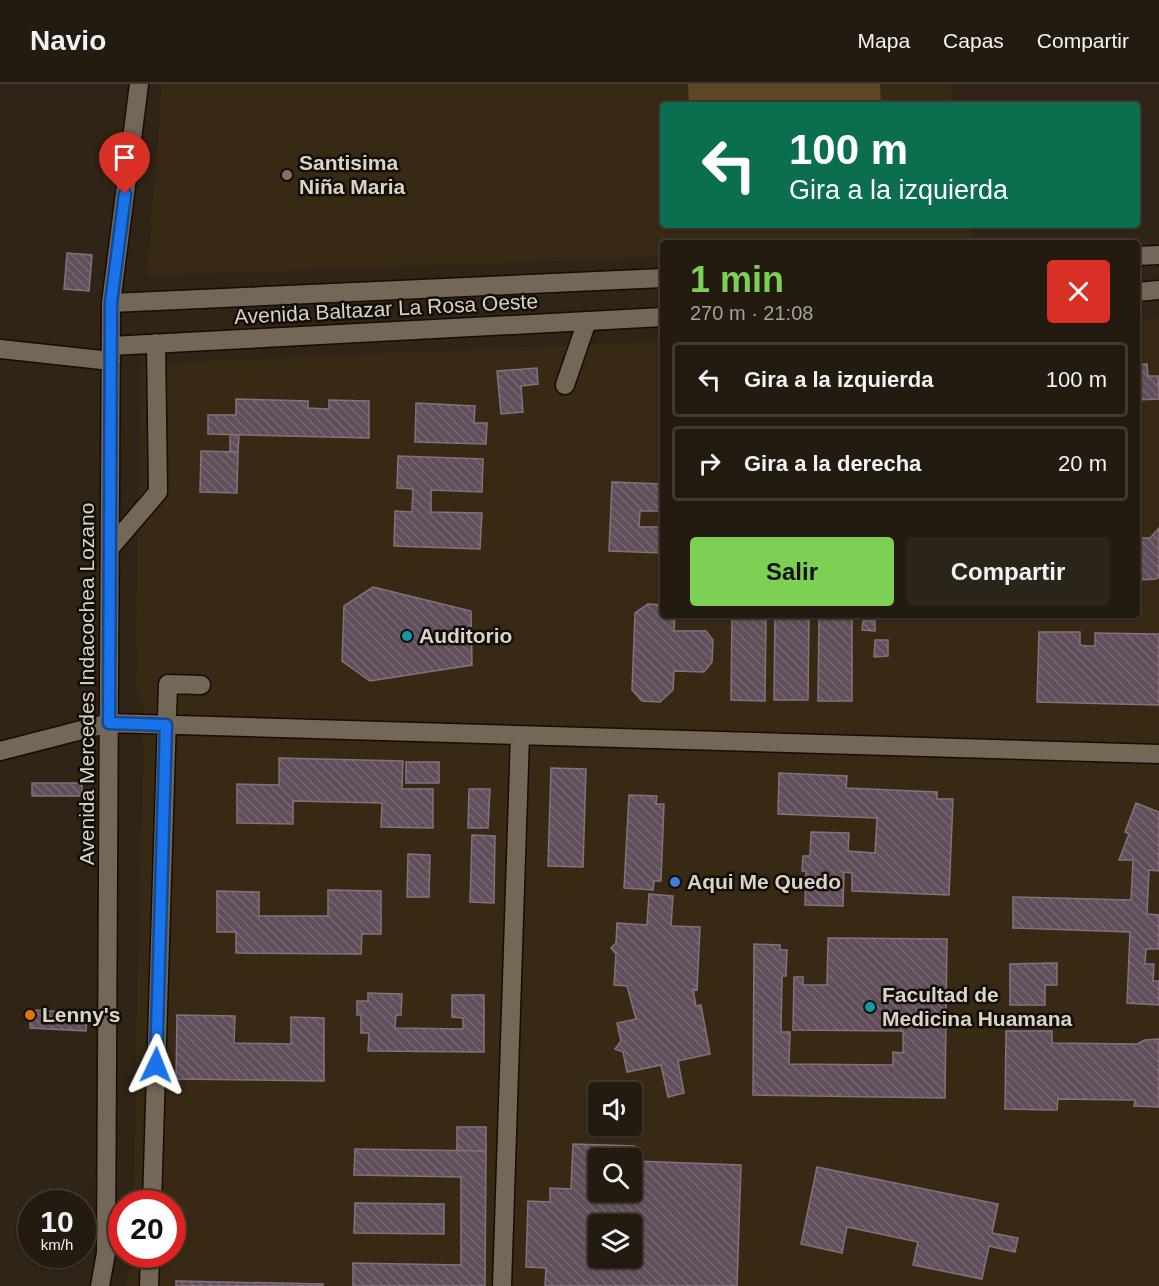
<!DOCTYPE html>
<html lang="es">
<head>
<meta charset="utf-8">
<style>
  body { margin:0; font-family:Helvetica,sans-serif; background:#2b2419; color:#f1f3f6; height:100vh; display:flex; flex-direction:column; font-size:22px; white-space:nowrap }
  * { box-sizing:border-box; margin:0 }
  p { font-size:20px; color:#a3a19f }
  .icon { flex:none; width:33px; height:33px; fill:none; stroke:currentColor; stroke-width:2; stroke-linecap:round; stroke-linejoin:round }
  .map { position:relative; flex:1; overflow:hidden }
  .drawer { position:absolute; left:660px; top:156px; width:480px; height:378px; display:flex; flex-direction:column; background:#231b10; border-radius:6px; box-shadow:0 2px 4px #0004,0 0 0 2px #403930 }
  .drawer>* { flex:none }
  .banner { position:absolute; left:660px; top:18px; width:480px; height:126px; border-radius:6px; box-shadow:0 2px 4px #0004,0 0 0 2px #403930; background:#0b6e4f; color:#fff; overflow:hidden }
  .tools { position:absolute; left:588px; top:998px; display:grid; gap:12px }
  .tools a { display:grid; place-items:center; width:54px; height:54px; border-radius:6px; background:#231b10; box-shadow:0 2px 4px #0004,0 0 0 2px #403930; font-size:30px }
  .speed { position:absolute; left:18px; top:1106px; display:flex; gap:12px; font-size:30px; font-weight:700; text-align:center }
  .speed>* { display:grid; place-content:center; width:78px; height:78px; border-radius:50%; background:#231b10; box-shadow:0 2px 4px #0004,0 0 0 2px #403930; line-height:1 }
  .speed small { font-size:15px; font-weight:400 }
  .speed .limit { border:9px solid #d22; background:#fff; color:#111 }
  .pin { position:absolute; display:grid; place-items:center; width:51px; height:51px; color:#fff; margin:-62px -26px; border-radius:50% 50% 50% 0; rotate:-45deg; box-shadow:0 0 6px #0007 }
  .pin .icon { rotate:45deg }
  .me { position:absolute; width:66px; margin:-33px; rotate:2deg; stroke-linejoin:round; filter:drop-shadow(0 0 4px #0008) }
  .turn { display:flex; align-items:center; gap:21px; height:126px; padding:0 30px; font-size:27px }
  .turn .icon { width:78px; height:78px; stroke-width:2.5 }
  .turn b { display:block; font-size:42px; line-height:51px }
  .round { display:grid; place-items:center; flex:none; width:63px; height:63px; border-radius:6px; background:#2b2419 }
  .headline { display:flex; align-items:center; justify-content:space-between; height:102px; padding:0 30px }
  h1 { font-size:36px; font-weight:700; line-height:45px; color:#7cd154 }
  .cta { display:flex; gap:12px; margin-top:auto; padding:12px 30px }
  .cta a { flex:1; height:69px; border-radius:6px; background:#7cd154; color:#111; font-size:24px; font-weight:700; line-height:69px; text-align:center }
  .cta a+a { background:#2b2419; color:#f1f3f6 }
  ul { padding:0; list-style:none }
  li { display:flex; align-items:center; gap:18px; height:75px; margin:0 12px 9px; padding:0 18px; border:3px solid #403930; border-radius:6px }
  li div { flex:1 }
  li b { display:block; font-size:22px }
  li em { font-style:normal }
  header { display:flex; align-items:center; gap:36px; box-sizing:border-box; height:84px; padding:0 30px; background:#231b10; border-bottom:2px solid #403930 }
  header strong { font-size:28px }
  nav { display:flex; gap:33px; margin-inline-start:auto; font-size:21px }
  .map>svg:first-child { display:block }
</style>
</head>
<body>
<header>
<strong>Navio</strong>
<nav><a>Mapa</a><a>Capas</a><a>Compartir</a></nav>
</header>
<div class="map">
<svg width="1159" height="1202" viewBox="0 0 1159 1202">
  <defs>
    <pattern id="building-back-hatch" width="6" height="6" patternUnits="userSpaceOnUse" patternTransform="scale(1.5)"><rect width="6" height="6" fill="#604e5a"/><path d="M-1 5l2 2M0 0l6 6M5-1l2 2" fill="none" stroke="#766770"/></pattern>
  </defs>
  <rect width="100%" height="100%" fill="#2f2415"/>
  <path fill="#382914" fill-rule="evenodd" d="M 162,0 L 950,0 L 953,21 L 663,21 L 663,141 L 971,141 L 973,159 L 663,159 L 663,173 L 147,192 Z
    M 1159,234 L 1159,1202 L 127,1202 L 131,1170 L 172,1170 L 172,1119 L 133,1119 L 144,623 L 136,605 L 140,280 L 663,257 L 663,531 L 1137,531 L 1137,235 ZM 598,1008 L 632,1008 L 632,1041 L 598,1041 ZM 598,1074 L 632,1074 L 632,1107 L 598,1107 ZM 598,1140 L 632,1140 L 632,1173 L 598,1173 Z"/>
  <path fill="#5c4729" d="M 688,0 L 880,0 L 881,21 L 689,21 Z"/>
  <path fill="url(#building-back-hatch)" stroke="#84717d" stroke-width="1.5" fill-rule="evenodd" d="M 67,169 L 92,171 L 89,207 L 64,205 Z
    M 1147,280 L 1148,292 L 1158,292 L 1159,315 L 1137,316 L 1137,281 Z
    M 537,284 L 538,300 L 521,302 L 523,328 L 501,330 L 497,287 Z
    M 236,315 L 308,317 L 308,324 L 329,325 L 329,316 L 369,317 L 369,354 L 208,350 L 208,331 L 236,331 Z
    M 416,319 L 475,322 L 474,339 L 487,339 L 486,360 L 415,358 Z
    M 230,351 L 239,351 L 238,368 L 230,368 Z
    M 201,367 L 238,368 L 237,409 L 200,408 Z
    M 398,372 L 483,375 L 482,408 L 431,406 L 431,428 L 482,429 L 480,465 L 394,462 L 395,427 L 412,428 L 413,405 L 397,404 Z
    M 612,398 L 663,400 L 663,427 L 640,427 L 639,443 L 663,443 L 663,469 L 609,467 Z
    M 1159,444 L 1159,493 L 1156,495 L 1137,496 L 1137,454 L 1150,454 Z
    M 373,503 L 471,527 L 472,581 L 370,597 L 342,577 L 344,522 Z
    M 648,520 L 663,521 L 663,531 L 675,531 L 674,547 L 706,547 L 713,556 L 712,578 L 704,588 L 674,587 L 673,606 L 660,618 L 642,617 L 632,606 L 635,529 Z
    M 732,531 L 766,531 L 765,617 L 731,616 Z
    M 775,531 L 809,531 L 808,616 L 774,616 Z
    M 819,532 L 852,532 L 852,617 L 818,617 Z
    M 863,537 L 875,537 L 875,547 L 862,546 Z
    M 1039,548 L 1080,548 L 1080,561 L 1087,562 L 1095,562 L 1095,549 L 1159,550 L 1159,621 L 1037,618 Z
    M 875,556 L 888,556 L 888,572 L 874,573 Z
    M 279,674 L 403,677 L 402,705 L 433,705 L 433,744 L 381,743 L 382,719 L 293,717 L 293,740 L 237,739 L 237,700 L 279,701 Z
    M 406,678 L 439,678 L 439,699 L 406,699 Z
    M 551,684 L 586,685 L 583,783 L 548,782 Z
    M 779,689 L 847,692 L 846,704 L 937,708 L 937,715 L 953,715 L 949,811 L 852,807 L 852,789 L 844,788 L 843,822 L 805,821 L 806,787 L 802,787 L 803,772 L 810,772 L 811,748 L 849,749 L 848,767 L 875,769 L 877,734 L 778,730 Z
    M 32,699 L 82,699 L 82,712 L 32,712 Z
    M 469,705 L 490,705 L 488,744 L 468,744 Z
    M 629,711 L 657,712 L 656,720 L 664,720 L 661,797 L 654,797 L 653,806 L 624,804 Z
    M 1136,719 L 1159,728 L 1159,787 L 1149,786 L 1147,830 L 1159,831 L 1159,865 L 1146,865 L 1145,880 L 1154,880 L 1153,897 L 1159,897 L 1159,921 L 1127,919 L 1130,848 L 1013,844 L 1013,813 L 1131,816 L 1133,776 L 1119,776 L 1129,750 L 1125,748 Z
    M 472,751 L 495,752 L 494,819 L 470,818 Z
    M 408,770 L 430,771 L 429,813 L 407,813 Z
    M 328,806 L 381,807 L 381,850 L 362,850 L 361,870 L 236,869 L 236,848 L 217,848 L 217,807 L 259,808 L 259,832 L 328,832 Z
    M 649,810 L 673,812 L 671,842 L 700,843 L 697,906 L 693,905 L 696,922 L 701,921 L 710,970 L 678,977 L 684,1009 L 668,1013 L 661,981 L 627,988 L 623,968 L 615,965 L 621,957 L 617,939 L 636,935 L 627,902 L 614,901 L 616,870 L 611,864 L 616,859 L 617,839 L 647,841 Z
    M 828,854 L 947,855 L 945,1014 L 753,1011 L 754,860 L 780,861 L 780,866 L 787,866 L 786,892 L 782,892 L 781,948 L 790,948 L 789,980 L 893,981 L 893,968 L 903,969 L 903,947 L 793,946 L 794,893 L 803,893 L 803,901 L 827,901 Z
    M 1057,879 L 1057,901 L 1045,901 L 1045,921 L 1010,921 L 1010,880 Z
    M 368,909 L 402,910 L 401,931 L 396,931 L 395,944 L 463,945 L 463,934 L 452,933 L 452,911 L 484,911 L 484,968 L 368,967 L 369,949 L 361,949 L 361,931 L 357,931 L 357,917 L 368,917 Z
    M 31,926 L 87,929 L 86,947 L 30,944 Z
    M 177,931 L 235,932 L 234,959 L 291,960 L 291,933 L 324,934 L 324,997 L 176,995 Z
    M 1006,947 L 1052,947 L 1052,959 L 1137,960 L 1145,956 L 1159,955 L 1159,1023 L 1134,1022 L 1135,1016 L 1058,1015 L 1057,1026 L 1005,1025 Z
    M 457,1043 L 486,1043 L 486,1067 L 457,1067 Z
    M 573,1060 L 635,1062 L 635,1077 L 741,1081 L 737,1202 L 545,1202 L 546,1184 L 526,1183 L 528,1117 L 550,1118 L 550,1104 L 571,1105 ZM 598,1074 L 632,1074 L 632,1107 L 598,1107 ZM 598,1140 L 632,1140 L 632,1173 L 598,1173 Z
    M 355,1065 L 486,1067 L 485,1202 L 353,1202 L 353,1179 L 461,1181 L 461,1093 L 354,1091 Z
    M 817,1083 L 998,1120 L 992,1149 L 1018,1154 L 1015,1168 L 989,1162 L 982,1195 L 913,1181 L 918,1158 L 847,1143 L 842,1169 L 801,1160 Z
    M 355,1119 L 444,1120 L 444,1150 L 354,1149 Z
    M 176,1197 L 323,1200 L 323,1202 L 176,1202 Z"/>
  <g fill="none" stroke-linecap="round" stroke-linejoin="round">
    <defs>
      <path id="minor" d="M 1137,172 L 1159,171
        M 1137,208 L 1159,206
        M 111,219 L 663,194
        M 111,262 L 663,233
        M 0,265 L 111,277
        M 565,301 L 587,237
        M 110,464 L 158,408 L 156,259
        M 0,667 L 109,639 L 1159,670
        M 152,1119 L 168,600 L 201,601
        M 100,1202 L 106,1169 L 111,219 L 139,0
        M 149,1202 L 150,1170
        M 502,1202 L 520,651"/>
    </defs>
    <use href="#minor" stroke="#170d02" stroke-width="21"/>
    <use href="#minor" stroke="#746757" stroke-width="18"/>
  </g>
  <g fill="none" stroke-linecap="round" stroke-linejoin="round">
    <defs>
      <path id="route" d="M 125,110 L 111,219 L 109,639 L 166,641 L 156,981"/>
    </defs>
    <use href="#route" stroke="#114b97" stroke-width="15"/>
    <use href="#route" stroke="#1a73e8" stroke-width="10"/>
  </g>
  <circle fill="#8d6e63" stroke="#130e08" stroke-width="2" cx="287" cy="91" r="6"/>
  <g fill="#0f9aa8" stroke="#130e08" stroke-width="2">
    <circle cx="407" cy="552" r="6"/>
    <circle cx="870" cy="923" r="6"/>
  </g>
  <circle fill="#3f7fe0" stroke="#130e08" stroke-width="2" cx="675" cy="798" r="6"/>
  <circle fill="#e8710a" stroke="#130e08" stroke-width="2" cx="30" cy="931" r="6"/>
  <g text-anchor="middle" stroke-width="5" stroke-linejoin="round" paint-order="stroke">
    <g font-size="21" font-weight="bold" fill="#dad3ca" stroke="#130e08" text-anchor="start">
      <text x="299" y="86">Santisima<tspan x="299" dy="24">Niña Maria</tspan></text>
      <text x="419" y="559">Auditorio</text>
      <text x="687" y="805">Aqui Me Quedo</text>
      <text x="882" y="918">Facultad de<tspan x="882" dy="24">Medicina Huamana</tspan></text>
      <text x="42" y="938">Lenny's</text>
    </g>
    <g font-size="21" fill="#dad3ca" stroke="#130e08">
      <text transform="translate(386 225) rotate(-3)" y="7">Avenida Baltazar La Rosa Oeste</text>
      <text transform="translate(87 600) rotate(-90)" y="7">Avenida Mercedes Indacochea Lozano</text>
    </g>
  </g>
</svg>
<div class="tools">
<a><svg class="icon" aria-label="sound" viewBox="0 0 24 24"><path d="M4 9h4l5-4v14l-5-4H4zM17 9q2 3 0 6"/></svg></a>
<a><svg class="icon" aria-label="search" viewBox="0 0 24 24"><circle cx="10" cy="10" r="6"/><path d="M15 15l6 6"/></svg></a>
<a><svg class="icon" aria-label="layers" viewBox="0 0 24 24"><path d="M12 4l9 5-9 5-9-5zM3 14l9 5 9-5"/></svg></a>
</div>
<div class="speed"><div>10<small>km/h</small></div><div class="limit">20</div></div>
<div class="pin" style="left:125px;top:110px;background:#d93025"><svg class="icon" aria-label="arrive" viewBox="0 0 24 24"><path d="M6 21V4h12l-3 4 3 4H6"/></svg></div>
<svg class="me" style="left:156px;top:981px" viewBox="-20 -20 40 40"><path d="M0-17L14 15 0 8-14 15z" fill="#1a73e8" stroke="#fff" stroke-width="4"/></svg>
<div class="banner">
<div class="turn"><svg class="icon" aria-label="left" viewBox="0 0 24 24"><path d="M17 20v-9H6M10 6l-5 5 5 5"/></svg><div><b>100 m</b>Gira a la izquierda</div></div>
</div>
<section class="drawer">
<div class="headline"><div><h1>1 min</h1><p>270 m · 21:08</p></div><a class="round" style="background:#d93025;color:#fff"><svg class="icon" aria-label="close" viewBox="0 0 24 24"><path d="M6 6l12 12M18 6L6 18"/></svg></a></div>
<ul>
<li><svg class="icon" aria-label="left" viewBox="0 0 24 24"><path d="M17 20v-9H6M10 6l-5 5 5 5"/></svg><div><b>Gira a la izquierda</b></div><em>100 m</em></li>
<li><svg class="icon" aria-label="right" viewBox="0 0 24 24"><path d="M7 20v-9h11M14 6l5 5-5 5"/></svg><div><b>Gira a la derecha</b></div><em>20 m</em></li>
</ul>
<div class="cta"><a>Salir</a><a>Compartir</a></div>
</section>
</div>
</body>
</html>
